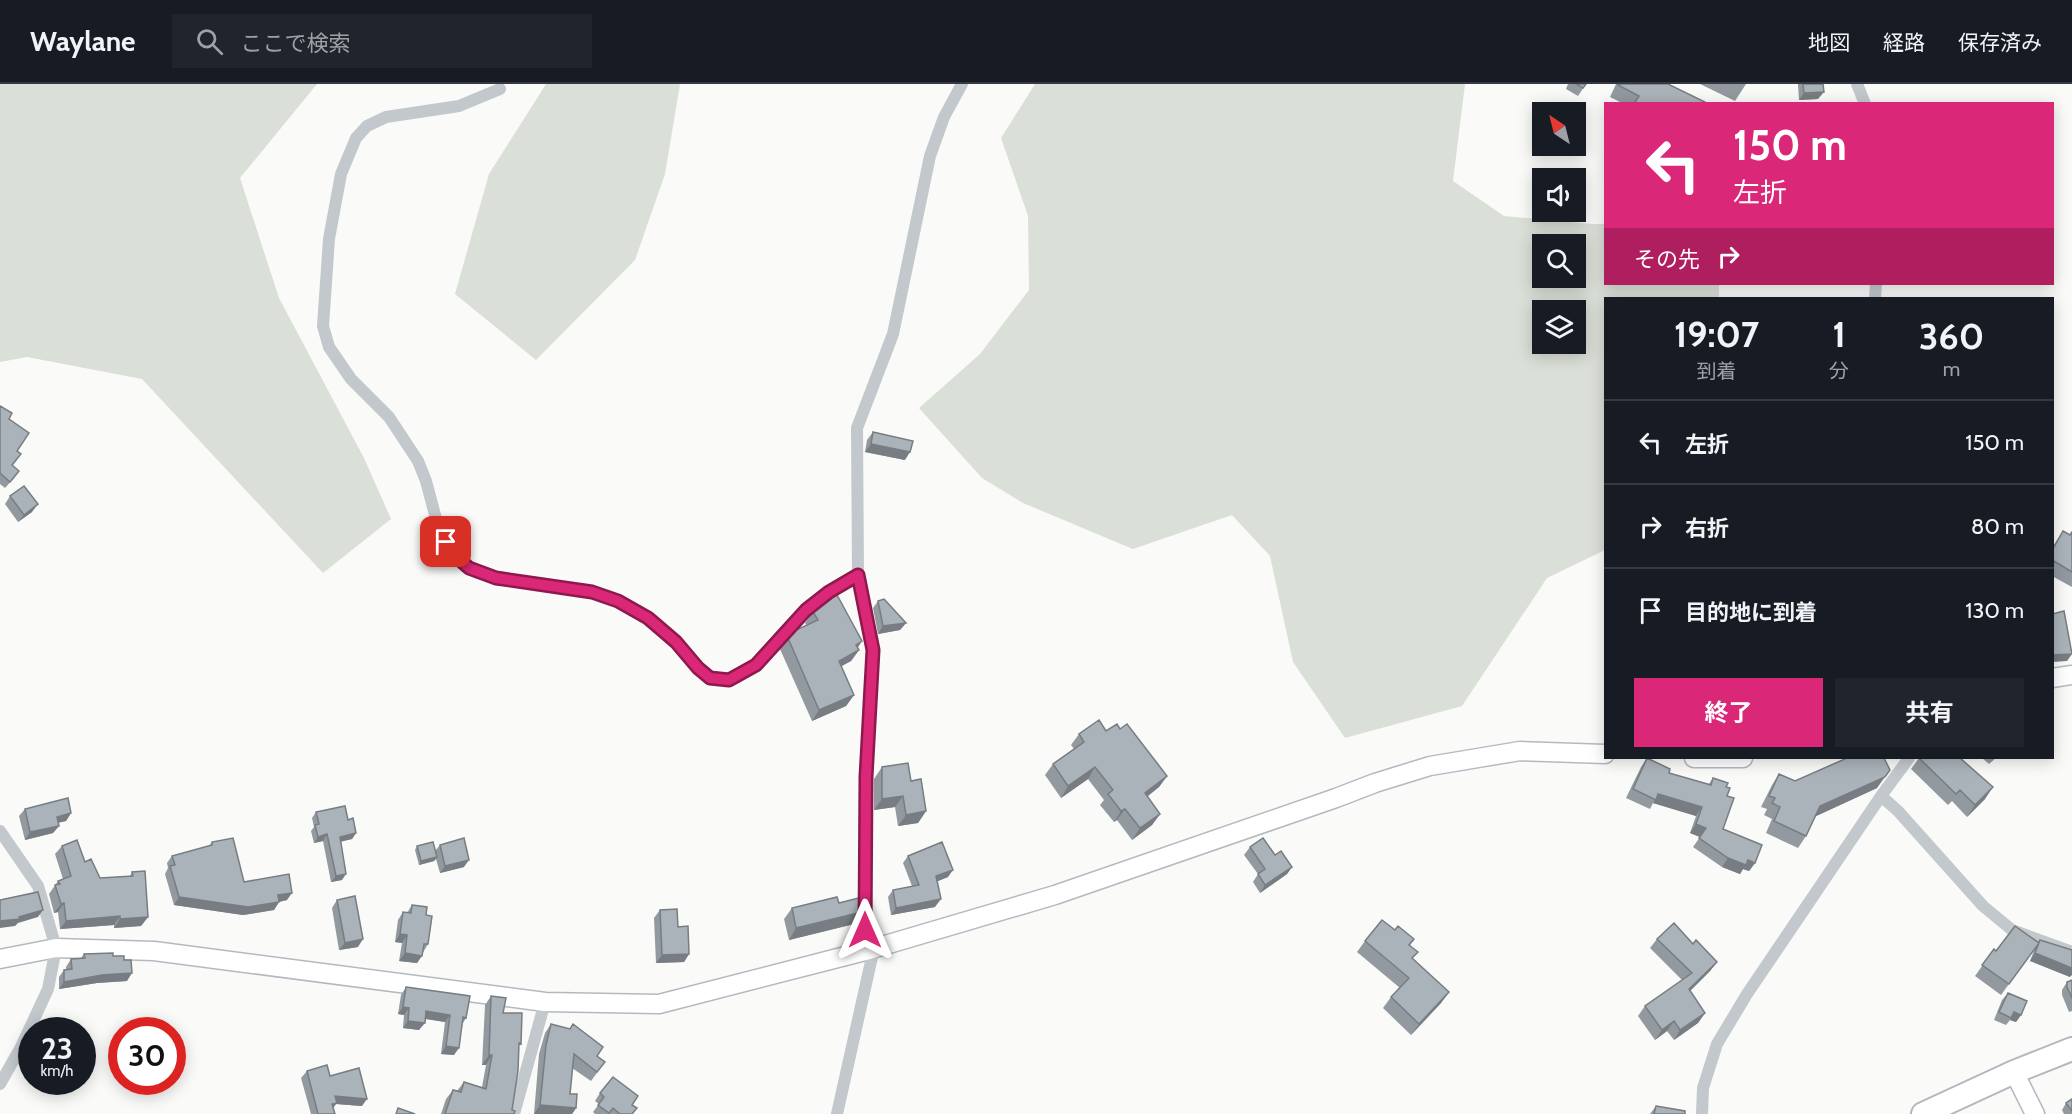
<!DOCTYPE html>
<html lang="ja">
<head>
<meta charset="utf-8">
<style>
  body { margin:0; font-family:Cabin,"Noto Sans JP",sans-serif; background:#20242c; color:#f1f3f6; height:100vh; display:flex; flex-direction:column; font-size:22px; white-space:nowrap }
  * { box-sizing:border-box; margin:0 }
  p { font-size:20px; color:#9ea1a6 }
  .icon { flex:none; width:33px; height:33px; fill:none; stroke:currentColor; stroke-width:2; stroke-linecap:round; stroke-linejoin:round }
  .map { position:relative; flex:1; overflow:hidden }
  .drawer { position:absolute; left:1604px; top:213px; width:450px; height:462px; display:flex; flex-direction:column; background:#171b24; border-radius:0px; box-shadow:0 3px 15px #0003 }
  .drawer>* { flex:none }
  .hud { position:absolute; left:1604px; top:18px; width:450px; height:183px; border-radius:0px; box-shadow:0 3px 15px #0003; background:#db2777; color:#fff; overflow:hidden }
  .needle { width:39px; rotate:325deg }
  .buttons { position:absolute; left:1532px; top:18px; display:grid; gap:12px }
  .buttons a { display:grid; place-items:center; width:54px; height:54px; border-radius:0px; background:#171b24; box-shadow:0 3px 15px #0003; font-size:30px }
  .speed { position:absolute; left:18px; top:933px; display:flex; gap:12px; font-size:30px; font-weight:700; text-align:center }
  .speed>* { display:grid; place-content:center; width:78px; height:78px; border-radius:50%; background:#171b24; box-shadow:0 3px 15px #0003; line-height:1 }
  .speed small { font-size:15px; font-weight:400 }
  .speed .limit { border:9px solid #d22; background:#fff; color:#111 }
  .pin { position:absolute; display:grid; place-items:center; width:51px; height:51px; color:#fff; margin:-26px; border-radius:12px; box-shadow:0 3px 9px #0006 }
  .me { position:absolute; width:66px; margin:-33px; rotate:0deg; stroke-linejoin:round; filter:drop-shadow(0 0 4px #0008) }
  .turn { display:flex; align-items:center; gap:21px; height:126px; padding:0 30px; font-size:27px }
  .turn .icon { width:78px; height:78px; stroke-width:2.5 }
  .turn b { display:block; font-size:42px; line-height:51px }
  .then { display:flex; align-items:center; height:57px; padding:0 30px; background:#0003; gap:12px; font-size:22px }
  .eta { display:flex; justify-content:space-evenly; align-items:center; height:102px; text-align:center }
  .eta b { font-size:36px; font-weight:700; line-height:42px }
  .button { display:flex; gap:12px; margin-top:auto; padding:12px 30px }
  .button a { flex:1; height:69px; border-radius:0px; background:#db2777; color:#fff; font-size:24px; font-weight:700; line-height:69px; text-align:center }
  .button a+a { background:#20242c; color:#f1f3f6 }
  ul { padding:0; list-style:none }
  li { display:flex; align-items:center; gap:18px; height:84px; padding:0 30px; border-top:2px solid #363941 }
  li div { flex:1 }
  li b { display:block; font-size:22px }
  li em { font-style:normal }
  header { display:flex; align-items:center; gap:36px; box-sizing:border-box; height:84px; padding:0 30px; background:#171b24; border-bottom:2px solid #363941 }
  header strong { font-size:28px }
  nav { display:flex; gap:33px; margin-inline-start:auto; font-size:21px }
  .search { width:420px; height:54px; background:#20242c; display:flex; align-items:center; gap:15px; box-sizing:border-box; padding:0 21px; border-radius:0px; color:#9ea1a6; font-size:22px }
  .map>svg:first-child { display:block }
</style>
</head>
<body>
<header>
<strong>Waylane</strong>
<div class="search"><svg class="icon" aria-label="search" viewBox="0 0 24 24"><circle cx="10" cy="10" r="6"/><path d="M15 15l6 6"/></svg>ここで検索</div>
<nav><a>地図</a><a>経路</a><a>保存済み</a></nav>
</header>
<div class="map">
<svg width="2072" height="1030" viewBox="0 0 2072 1030">
  <rect width="100%" height="100%" fill="#fafaf8"/>
  <path fill="#dadfd7" fill-rule="evenodd" d="M 0,0 L 317,0 L 240,94 L 279,214 L 364,374 L 391,435 L 323,489 L 142,295 L 27,273 L 0,278 Z
    M 546,0 L 680,0 L 665,90 L 635,176 L 536,276 L 455,210 L 489,90 Z
    M 1035,0 L 1465,0 L 1453,97 L 1504,132 L 1592,140 L 1605,140 L 1605,200 L 1719,200 L 1719,214 L 1605,214 L 1605,466 L 1547,494 L 1462,622 L 1345,654 L 1293,578 L 1270,472 L 1232,431 L 1133,465 L 1023,419 L 982,394 L 919,324 L 980,270 L 1029,206 L 1028,132 L 1001,54 ZM 1542,160 L 1575,160 L 1575,194 L 1542,194 ZM 1542,226 L 1575,226 L 1575,260 L 1542,260 Z"/>
  <g fill="none" stroke-linecap="round" stroke-linejoin="round">
    <defs>
      <path id="secondary" d="M 2052,594 L 2072,591
        M 1694,674 L 1743,674
        M 0,875 L 56,864 L 154,867 L 545,918 L 659,920 L 865,867 L 1055,811 L 1336,714 L 1375,699 L 1430,682 L 1520,667 L 1605,670
        M 2014,988 L 2035,1030"/>
      <path id="highway" d="M 1923,1030 L 2014,988 L 2072,965"/>
    </defs>
    <use href="#secondary" stroke="#b3babf" stroke-width="21"/>
    <use href="#highway" stroke="#b4b9bd" stroke-width="26"/>
    <path stroke="#c3c8cc" stroke-width="12" d="M 1857,0 L 1865,20
      M 500,5 L 459,22 L 386,33 L 367,42 L 356,54 L 341,90 L 329,155 L 323,242 L 329,263 L 351,295 L 389,333 L 418,377 L 426,397 L 439,446 L 452,469 L 469,484 L 496,494 L 592,508 L 618,517 L 648,534 L 676,558 L 698,584 L 710,594 L 729,596 L 756,581 L 775,558 L 806,526 L 829,508 L 858,491
      M 1875,214 L 1876,200
      M 1881,712 L 1898,727 L 1983,822 L 2012,846 L 2072,868
      M 0,747 L 38,802 L 56,864 L 48,905 L 21,963 L 0,1000
      M 865,867 L 866,692 L 873,566 L 858,491 L 857,344 L 893,250 L 930,72 L 944,33 L 962,0
      M 514,1030 L 545,918
      M 837,1030 L 874,864
      M 1702,1030 L 1703,1004 L 1717,960 L 1747,910 L 1881,712 L 1909,674"/>
    <use href="#secondary" stroke="#fff" stroke-width="18"/>
    <use href="#highway" stroke="#fff" stroke-width="22"/>
  </g>
  <path fill="#929a9f" d="M 1568,0 L 1586,0 L 1578,12 L 1566,5 Z
    M 1616,0 L 1668,0 L 1704,20 L 1624,20 L 1610,13 Z
    M 1700,0 L 1746,0 L 1735,17 Z
    M 1798,0 L 1823,0 L 1818,15 L 1799,16 Z
    M 0,322 L 9,335 L 17,367 L 16,377 L 13,381 L 15,393 L 5,404 L 0,400 Z
    M 873,348 L 905,376 L 865,368 L 867,356 Z
    M 10,412 L 32,428 L 18,438 L 5,420 Z
    M 2063,447 L 2069,451 L 2072,447 L 2072,503 L 2052,492 L 2052,462 L 2053,462 Z
    M 878,517 L 906,539 L 900,546 L 878,550 L 873,524 Z
    M 813,528 L 858,564 L 859,566 L 851,577 L 841,582 L 854,611 L 846,622 L 812,637 L 780,565 L 788,554 L 807,542 L 805,539 Z
    M 1106,647 L 1167,692 L 1159,703 L 1147,713 L 1160,730 L 1152,741 L 1132,756 L 1117,736 L 1114,738 L 1100,721 L 1104,716 L 1088,695 L 1061,714 L 1045,691 L 1053,680 L 1074,665 L 1071,661 L 1079,650 Z
    M 1647,674 L 1669,689 L 1709,700 L 1713,694 L 1726,703 L 1727,712 L 1723,745 L 1755,779 L 1749,787 L 1743,785 L 1740,790 L 1722,783 L 1693,763 L 1700,753 L 1690,749 L 1696,732 L 1653,719 L 1650,725 L 1626,714 L 1641,683 Z
    M 1919,674 L 1985,715 L 1967,733 L 1952,717 L 1948,721 L 1911,685 Z
    M 1982,674 L 1996,674 L 1989,680 Z
    M 882,683 L 926,727 L 918,739 L 898,742 L 895,723 L 874,726 L 874,695 Z
    M 1779,690 L 1795,697 L 1877,704 L 1816,732 L 1806,752 L 1798,764 L 1766,749 L 1772,735 L 1764,731 L 1767,725 L 1761,723 L 1772,701 Z
    M 25,725 L 71,729 L 66,737 L 58,739 L 59,742 L 53,749 L 25,756 L 19,732 Z
    M 316,728 L 348,736 L 356,749 L 352,755 L 341,757 L 342,796 L 331,798 L 323,757 L 314,759 L 311,747 L 314,743 L 312,734 Z
    M 212,758 L 244,798 L 287,816 L 279,818 L 274,826 L 243,831 L 174,821 L 165,790 L 168,784 L 167,779 L 172,772 L 209,762 Z
    M 440,761 L 464,783 L 440,789 L 436,775 L 434,777 L 419,781 L 415,766 L 417,762 L 435,767 Z
    M 62,762 L 85,778 L 100,794 L 130,792 L 132,788 L 148,833 L 141,842 L 114,844 L 114,841 L 60,845 L 58,828 L 54,829 L 49,810 L 58,797 L 63,795 L 55,770 Z
    M 1250,763 L 1292,783 L 1287,790 L 1260,809 L 1253,798 L 1258,790 L 1244,771 Z
    M 908,772 L 948,793 L 937,797 L 935,823 L 891,831 L 888,813 L 893,806 L 912,802 L 903,779 Z
    M 337,816 L 358,863 L 339,866 L 332,824 Z
    M 839,819 L 862,828 L 854,840 L 789,856 L 784,835 L 792,824 Z
    M 412,821 L 426,831 L 428,860 L 417,879 L 399,877 L 402,859 L 395,858 L 398,836 L 403,828 L 407,829 Z
    M 660,826 L 678,843 L 689,870 L 684,878 L 656,879 L 654,834 Z
    M 1395,846 L 1414,855 L 1410,861 L 1413,875 L 1449,908 L 1441,919 L 1411,951 L 1383,924 L 1391,913 L 1400,904 L 1357,868 L 1365,857 Z
    M 1657,855 L 1693,860 L 1717,878 L 1710,887 L 1690,907 L 1705,929 L 1698,939 L 1674,956 L 1667,947 L 1655,956 L 1638,932 L 1645,922 L 1682,896 L 1650,864 Z
    M 2040,856 L 2070,893 L 2030,877 L 2035,864 L 2001,911 L 1975,892 L 1994,865 L 1996,867 L 2038,858 Z
    M 84,870 L 113,872 L 127,897 L 97,899 L 59,905 L 59,893 L 64,886 L 66,885 L 66,883 L 71,875 L 81,874 Z
    M 2072,896 L 2072,927 L 2069,928 L 2062,911 L 2062,906 L 2067,898 Z
    M 406,903 L 466,934 L 463,939 L 454,971 L 441,970 L 445,938 L 425,935 L 419,946 L 403,944 L 404,931 L 398,930 L 401,911 Z
    M 2008,909 L 2021,931 L 2016,938 L 2010,936 L 2006,941 L 1994,936 L 2002,916 Z
    M 491,912 L 503,929 L 519,963 L 512,1026 L 514,1030 L 441,1030 L 446,1015 L 453,1006 L 457,1007 L 464,998 L 482,1003 L 486,981 L 482,981 L 485,921 Z
    M 551,940 L 605,978 L 591,997 L 572,984 L 570,1010 L 576,1024 L 572,1030 L 534,1030 L 539,970 L 545,949 Z
    M 307,987 L 330,992 L 362,1022 L 336,1020 L 333,1024 L 335,1030 L 311,1030 L 301,994 Z
    M 600,1009 L 632,1021 L 633,1030 L 595,1030 L 593,1028 L 599,1020 L 595,1017 Z
    M 2072,1015 L 2072,1030 L 2064,1030 L 2062,1026 L 2066,1019 Z
    M 1656,1022 L 1685,1030 L 1650,1030 Z"/>
  <path fill="#777d82" d="M 1824,8 L 1818,15 L 1799,16 L 1804,9 Z
    M 871,360 L 910,368 L 905,376 L 865,368 Z
    M 38,420 L 32,428 L 18,438 L 24,431 Z
    M 906,539 L 900,546 L 878,550 L 883,542 Z
    M 862,557 L 855,568 L 859,566 L 851,577 L 831,588 L 839,577 L 856,561 Z
    M 2072,570 L 2067,577 L 2052,578 L 2052,571 Z
    M 854,611 L 846,622 L 812,637 L 819,626 Z
    M 1095,683 L 1088,695 L 1061,714 L 1068,702 Z
    M 1890,686 L 1877,704 L 1812,734 L 1820,722 Z
    M 1167,692 L 1159,703 L 1137,720 L 1145,709 Z
    M 1993,703 L 1985,715 L 1967,733 L 1975,721 Z
    M 1658,710 L 1702,723 L 1696,732 L 1653,719 Z
    M 903,712 L 895,723 L 874,726 L 882,715 Z
    M 1125,725 L 1117,736 L 1114,738 L 1121,727 Z
    M 926,727 L 918,739 L 898,742 L 906,731 Z
    M 71,729 L 66,737 L 51,740 L 57,733 Z
    M 1160,730 L 1152,741 L 1132,756 L 1140,744 Z
    M 1696,740 L 1706,744 L 1700,753 L 1690,749 Z
    M 59,742 L 53,749 L 25,756 L 30,748 Z
    M 356,749 L 352,755 L 336,759 L 340,753 Z
    M 327,750 L 323,757 L 314,759 L 318,753 Z
    M 437,773 L 434,777 L 419,781 L 421,777 Z
    M 1728,774 L 1748,776 L 1755,779 L 1749,787 L 1743,785 L 1740,790 L 1722,783 Z
    M 469,776 L 464,783 L 440,789 L 445,782 Z
    M 1292,783 L 1287,790 L 1260,809 L 1265,801 Z
    M 953,786 L 948,793 L 931,800 L 936,792 Z
    M 346,790 L 342,796 L 331,798 L 336,792 Z
    M 292,809 L 287,816 L 273,819 L 278,811 Z
    M 179,813 L 279,818 L 274,826 L 243,831 L 174,821 Z
    M 941,815 L 935,823 L 891,831 L 896,824 Z
    M 64,819 L 58,828 L 54,829 L 61,820 Z
    M 43,826 L 38,833 L 18,839 L 15,842 L 0,844 L 0,837 Z
    M 862,828 L 854,840 L 789,856 L 796,844 Z
    M 120,832 L 114,841 L 60,845 L 66,837 Z
    M 148,833 L 141,842 L 114,844 L 120,835 Z
    M 400,850 L 407,851 L 402,859 L 395,858 Z
    M 363,855 L 358,863 L 339,866 L 345,859 Z
    M 405,869 L 422,872 L 417,879 L 399,877 Z
    M 2035,869 L 2072,884 L 2072,891 L 2070,893 L 2030,877 Z
    M 689,870 L 684,878 L 656,879 L 662,871 Z
    M 1717,878 L 1710,887 L 1682,915 L 1689,905 Z
    M 132,889 L 127,897 L 97,899 L 59,905 L 64,898 L 102,891 Z
    M 1449,908 L 1441,919 L 1411,951 L 1419,940 Z
    M 403,923 L 409,924 L 404,931 L 398,930 Z
    M 426,927 L 450,931 L 445,938 L 421,934 Z
    M 2014,928 L 2021,931 L 2016,938 L 2010,936 Z
    M 1705,929 L 1698,939 L 1674,956 L 1680,946 Z
    M 408,937 L 425,939 L 419,946 L 403,944 Z
    M 1674,937 L 1667,947 L 1655,956 L 1662,946 Z
    M 446,962 L 459,964 L 454,971 L 441,970 Z
    M 489,971 L 492,971 L 486,981 L 482,981 Z
    M 335,1012 L 367,1015 L 362,1022 L 336,1020 L 331,1027 Z
    M 540,1021 L 576,1024 L 572,1030 L 534,1030 Z"/>
  <path fill="#aab3b9" stroke="#777d82" stroke-width="1.5" d="M 1576,0 L 1586,0 L 1583,4 Z
    M 1618,0 L 1668,0 L 1705,18 L 1704,20 L 1639,20 L 1635,18 L 1639,12 L 1618,1 Z
    M 1803,0 L 1823,0 L 1824,8 L 1804,9 Z
    M 0,322 L 12,329 L 9,335 L 29,349 L 17,367 L 21,370 L 12,381 L 19,387 L 10,398 L 0,389 Z
    M 873,348 L 913,357 L 910,368 L 871,360 Z
    M 24,402 L 38,420 L 24,431 L 10,412 Z
    M 2063,447 L 2070,451 L 2072,448 L 2072,488 L 2054,477 L 2052,481 L 2052,462 L 2054,463 Z
    M 836,509 L 862,557 L 856,561 L 859,566 L 839,577 L 854,611 L 819,626 L 788,554 L 794,547 L 818,536 L 813,528 Z
    M 884,515 L 906,539 L 883,542 L 878,517 Z
    M 2064,527 L 2072,570 L 2052,571 L 2052,530 Z
    M 1099,636 L 1106,647 L 1117,640 L 1120,645 L 1127,640 L 1167,692 L 1145,709 L 1160,730 L 1140,744 L 1125,725 L 1121,727 L 1108,710 L 1113,706 L 1095,683 L 1068,702 L 1053,680 L 1084,658 L 1079,650 Z
    M 1647,674 L 1670,685 L 1669,689 L 1711,701 L 1713,694 L 1728,699 L 1726,703 L 1730,704 L 1727,712 L 1734,714 L 1723,745 L 1762,761 L 1755,779 L 1748,776 L 1746,781 L 1728,774 L 1699,754 L 1706,744 L 1696,740 L 1702,723 L 1658,710 L 1656,716 L 1633,705 Z
    M 1847,674 L 1884,674 L 1890,686 L 1885,693 L 1820,722 L 1806,752 L 1774,737 L 1780,723 L 1772,719 L 1775,714 L 1769,712 L 1779,690 L 1795,697 Z
    M 1919,674 L 1960,674 L 1993,703 L 1975,721 L 1960,706 L 1956,710 Z
    M 908,679 L 911,697 L 921,695 L 926,727 L 906,731 L 903,712 L 882,715 L 882,683 Z
    M 68,714 L 71,729 L 57,733 L 59,742 L 30,748 L 25,725 Z
    M 345,722 L 348,736 L 353,734 L 356,749 L 340,753 L 346,790 L 336,792 L 327,750 L 318,753 L 315,741 L 319,740 L 316,728 Z
    M 233,754 L 244,798 L 289,790 L 292,809 L 278,811 L 279,818 L 248,823 L 179,813 L 170,782 L 175,781 L 172,772 L 212,761 L 212,758 Z
    M 464,754 L 469,776 L 445,782 L 440,761 Z
    M 1263,754 L 1275,771 L 1281,767 L 1292,783 L 1265,801 L 1258,790 L 1265,785 L 1250,763 Z
    M 77,756 L 85,778 L 91,775 L 100,794 L 133,792 L 132,788 L 145,787 L 148,833 L 120,835 L 120,832 L 66,837 L 64,819 L 61,820 L 55,801 L 60,800 L 58,797 L 71,792 L 62,762 Z
    M 433,758 L 437,773 L 421,777 L 417,762 Z
    M 942,758 L 953,786 L 936,792 L 941,815 L 896,824 L 893,806 L 919,801 L 908,772 Z
    M 38,808 L 43,826 L 19,833 L 20,835 L 0,837 L 0,816 Z
    M 355,812 L 363,855 L 345,859 L 337,816 Z
    M 837,813 L 839,819 L 859,814 L 862,828 L 796,844 L 792,824 Z
    M 412,821 L 427,823 L 426,831 L 432,832 L 428,860 L 424,860 L 422,872 L 405,869 L 407,851 L 400,850 L 403,828 L 411,829 Z
    M 677,825 L 678,843 L 688,842 L 689,870 L 662,871 L 660,826 Z
    M 1382,836 L 1395,846 L 1398,842 L 1414,855 L 1409,861 L 1418,868 L 1412,874 L 1449,908 L 1419,940 L 1391,913 L 1409,894 L 1365,857 Z
    M 1674,839 L 1693,860 L 1696,856 L 1717,878 L 1689,905 L 1705,929 L 1680,946 L 1674,937 L 1662,946 L 1645,922 L 1692,889 L 1657,855 Z
    M 2015,842 L 2039,859 L 2009,900 L 1982,881 L 1994,865 L 1996,867 Z
    M 2040,856 L 2072,866 L 2072,884 L 2035,869 Z
    M 113,869 L 113,872 L 124,872 L 124,876 L 131,876 L 132,889 L 102,891 L 64,898 L 64,886 L 72,885 L 71,875 L 85,874 L 84,870 Z
    M 2072,896 L 2072,914 L 2067,903 L 2067,898 Z
    M 406,903 L 470,912 L 466,934 L 463,933 L 459,964 L 446,962 L 450,931 L 426,927 L 425,939 L 408,937 L 409,924 L 403,923 Z
    M 2008,909 L 2027,917 L 2021,931 L 2014,928 L 2011,934 L 1999,928 Z
    M 491,912 L 506,914 L 503,929 L 522,929 L 521,960 L 519,959 L 518,987 L 512,1026 L 515,1027 L 514,1030 L 445,1030 L 453,1006 L 461,1008 L 464,998 L 486,1005 L 492,971 L 489,971 Z
    M 551,940 L 570,945 L 573,940 L 603,963 L 597,972 L 605,978 L 597,988 L 574,970 L 570,1010 L 577,1010 L 576,1024 L 540,1021 L 546,961 Z
    M 327,981 L 330,992 L 359,984 L 367,1015 L 335,1012 L 337,1019 L 332,1020 L 335,1030 L 318,1030 L 307,987 Z
    M 613,993 L 638,1012 L 632,1021 L 637,1024 L 632,1030 L 620,1030 L 613,1024 L 609,1029 L 598,1021 L 604,1013 L 600,1009 Z
    M 2072,1015 L 2072,1027 L 2066,1019 Z
    M 1656,1022 L 1685,1027 L 1685,1030 L 1654,1030 Z
    M 398,1024 L 415,1030 L 396,1030 Z"/>
  <g fill="none" stroke-linecap="round" stroke-linejoin="round">
    <defs>
      <path id="route" d="M 446,458 L 452,469 L 469,484 L 496,494 L 592,508 L 618,517 L 648,534 L 676,558 L 698,584 L 710,594 L 729,596 L 756,581 L 806,526 L 829,508 L 858,491 L 873,566 L 866,693 L 865,846"/>
    </defs>
    <use href="#route" stroke="#8e194d" stroke-width="15"/>
    <use href="#route" stroke="#db2777" stroke-width="10"/>
  </g>
</svg>
<div class="buttons">
<a><svg class="needle" viewBox="-14 -14 28 28"><path d="M0-13l5 13h-10z" fill="#e53935"/><path d="M0 13l5-13h-10z" fill="#9ea1a6"/></svg></a>
<a><svg class="icon" aria-label="sound" viewBox="0 0 24 24"><path d="M4 9h4l5-4v14l-5-4H4zM17 9q2 3 0 6"/></svg></a>
<a><svg class="icon" aria-label="search" viewBox="0 0 24 24"><circle cx="10" cy="10" r="6"/><path d="M15 15l6 6"/></svg></a>
<a><svg class="icon" aria-label="layers" viewBox="0 0 24 24"><path d="M12 4l9 5-9 5-9-5zM3 14l9 5 9-5"/></svg></a>
</div>
<div class="speed"><div>23<small>km/h</small></div><div class="limit">30</div></div>
<div class="pin" style="left:446px;top:458px;background:#d93025"><svg class="icon" aria-label="arrive" viewBox="0 0 24 24"><path d="M6 21V4h12l-3 4 3 4H6"/></svg></div>
<svg class="me" style="left:865px;top:846px" viewBox="-20 -20 40 40"><path d="M0-17L14 15 0 8-14 15z" fill="#db2777" stroke="#fff" stroke-width="4"/></svg>
<div class="hud">
<div class="turn"><svg class="icon" aria-label="left" viewBox="0 0 24 24"><path d="M17 20v-9H6M10 6l-5 5 5 5"/></svg><div><b>150 m</b>左折</div></div>
<div class="then">その先<svg class="icon" aria-label="right" viewBox="0 0 24 24"><path d="M7 20v-9h11M14 6l5 5-5 5"/></svg></div>
</div>
<section class="drawer">
<div class="eta">
<div><b>19:07</b><p>到着</p></div>
<div><b>1</b><p>分</p></div>
<div><b>360</b><p>m</p></div>
</div>
<ul>
<li><svg class="icon" aria-label="left" viewBox="0 0 24 24"><path d="M17 20v-9H6M10 6l-5 5 5 5"/></svg><div><b>左折</b></div><em>150 m</em></li>
<li><svg class="icon" aria-label="right" viewBox="0 0 24 24"><path d="M7 20v-9h11M14 6l5 5-5 5"/></svg><div><b>右折</b></div><em>80 m</em></li>
<li><svg class="icon" aria-label="arrive" viewBox="0 0 24 24"><path d="M6 21V4h12l-3 4 3 4H6"/></svg><div><b>目的地に到着</b></div><em>130 m</em></li>
</ul>
<div class="button"><a>終了</a><a>共有</a></div>
</section>
</div>
</body>
</html>
